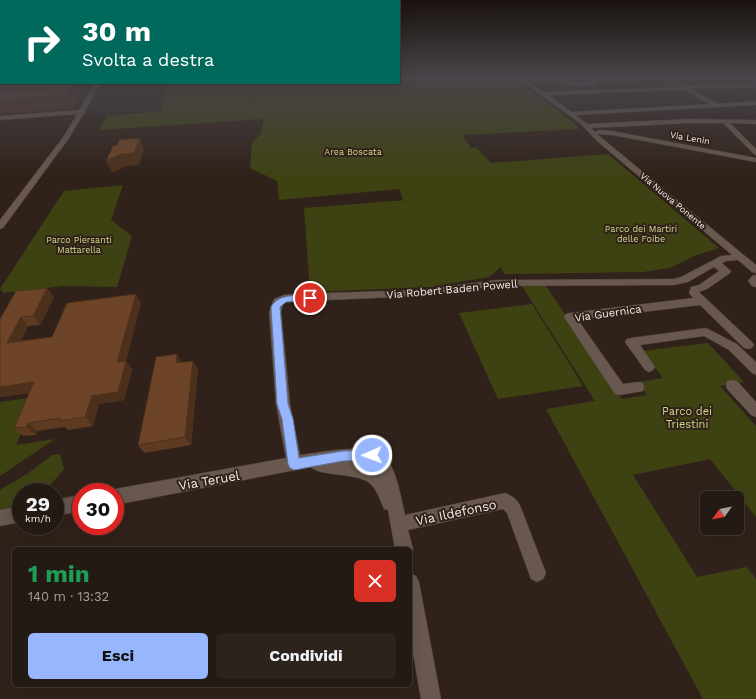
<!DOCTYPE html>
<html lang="it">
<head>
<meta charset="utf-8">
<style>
  body { margin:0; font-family:"Work Sans",sans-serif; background:#2c231d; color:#f1f3f6; height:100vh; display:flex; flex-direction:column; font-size:15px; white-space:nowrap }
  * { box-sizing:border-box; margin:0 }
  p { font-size:13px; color:#a3a1a0 }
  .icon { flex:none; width:22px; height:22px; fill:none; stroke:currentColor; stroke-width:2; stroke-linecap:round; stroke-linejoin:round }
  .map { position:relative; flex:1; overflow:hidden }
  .details { position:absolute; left:12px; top:547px; width:400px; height:140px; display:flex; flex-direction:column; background:#241a14; border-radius:6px; box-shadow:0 4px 16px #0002,0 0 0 1px #413834 }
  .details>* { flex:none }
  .hud { position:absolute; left:0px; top:0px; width:400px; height:84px; box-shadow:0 4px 16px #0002,0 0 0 1px #413834; background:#00695c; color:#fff; overflow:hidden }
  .needle { width:26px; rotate:237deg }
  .tools { position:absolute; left:700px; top:491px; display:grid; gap:8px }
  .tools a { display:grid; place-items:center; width:44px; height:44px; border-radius:6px; background:#241a14; box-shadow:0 4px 16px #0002,0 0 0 1px #413834; font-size:20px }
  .speed { position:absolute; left:12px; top:483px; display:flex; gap:8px; font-size:20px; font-weight:700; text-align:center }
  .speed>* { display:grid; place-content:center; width:52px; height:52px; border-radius:50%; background:#241a14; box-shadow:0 4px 16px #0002,0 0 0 1px #413834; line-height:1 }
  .speed small { font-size:10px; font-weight:400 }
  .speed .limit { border:6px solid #d22; background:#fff; color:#111 }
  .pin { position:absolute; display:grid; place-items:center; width:34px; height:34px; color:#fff; margin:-17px; border:2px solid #fff; border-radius:50%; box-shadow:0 1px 4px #0007 }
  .me { position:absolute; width:44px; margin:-22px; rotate:268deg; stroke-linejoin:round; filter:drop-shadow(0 0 3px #0008) }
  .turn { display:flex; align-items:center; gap:14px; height:84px; padding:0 16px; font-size:18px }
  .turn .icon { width:52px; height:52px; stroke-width:2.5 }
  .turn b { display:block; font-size:28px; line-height:34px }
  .round { display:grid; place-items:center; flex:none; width:42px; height:42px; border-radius:6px; background:#2c231d }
  .headline { display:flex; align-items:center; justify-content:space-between; height:68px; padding:0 16px }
  h1 { font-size:24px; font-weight:700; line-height:30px; color:#1e9e55 }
  .action { display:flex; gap:8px; margin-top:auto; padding:8px 16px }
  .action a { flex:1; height:46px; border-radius:6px; background:#97b6fd; color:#111; font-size:16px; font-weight:700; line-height:46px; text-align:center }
  .action a+a { background:#2c231d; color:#f1f3f6 }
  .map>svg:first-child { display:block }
</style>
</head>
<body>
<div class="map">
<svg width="756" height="699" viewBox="0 0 756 699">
  <rect width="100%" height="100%" fill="#30221a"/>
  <path fill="#3e4213" d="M 399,78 L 511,78 L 555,108 L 580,129 L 462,135 L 471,148 L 476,147 L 491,163 L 608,154 L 719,248 L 694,256 L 670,268 L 643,272 L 504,274 L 501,267 L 489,277 L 429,287 L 310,292 L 304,208 L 407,200 L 403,200 L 399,189 L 279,200 L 277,181 L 250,168 L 252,142 L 261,134 L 264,119 L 99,130 L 107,116 L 161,111 L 167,83 L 399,83 Z
    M 123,185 L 111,220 L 132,236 L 117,287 L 63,286 L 3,293 L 0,289 L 64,191 Z
    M 522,286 L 546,286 L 622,399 L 647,395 L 638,382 L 663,378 L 642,351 L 708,343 L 744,382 L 720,386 L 756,426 L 756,517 L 710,459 L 633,475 L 697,577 L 747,567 L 756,579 L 756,699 L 703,699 L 546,409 L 595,401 Z
    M 532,304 L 583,386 L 498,399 L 459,313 Z
    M 37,397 L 16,445 L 55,439 L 0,476 L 0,402 Z
    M 60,454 L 64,469 L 52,483 L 40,492 L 21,492 L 21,506 L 0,509 L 0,490 L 27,474 L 52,455 Z"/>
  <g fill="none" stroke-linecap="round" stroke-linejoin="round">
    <defs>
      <path id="minor" d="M 518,78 L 554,78 L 574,82 L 590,82 L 586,78 L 592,78 L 598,83 L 595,85 L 574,86 L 550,81 L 528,81 L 544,92 L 678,87 L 664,78 L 670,78 L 686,86 L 756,83 L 756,87 L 691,89 L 718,104 L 756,101 L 756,105 L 576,115 L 587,124 L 690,119 L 756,120 L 756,124 L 730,123 L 756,149 L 756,155 L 754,154 L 723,123 L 690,123 L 591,128 L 595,132 L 598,130 L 612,131 L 756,158 L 756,162 L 612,135 L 597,134 L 756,265 L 756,273 L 752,272 L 738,260 L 726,261 L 722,263 L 731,271 L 730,273 L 707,289 L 699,292 L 752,342 L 754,345 L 752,348 L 748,349 L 744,348 L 700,305 L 578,320 L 623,384 L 638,382 L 643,383 L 644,387 L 643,391 L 620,395 L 615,394 L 564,317 L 566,314 L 570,313 L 693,298 L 689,293 L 691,287 L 699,285 L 719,271 L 714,267 L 688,282 L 674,285 L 497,286 L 418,296 L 286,302 L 283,304 L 281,312 L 290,404 L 300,455 C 315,453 375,442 384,454 C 396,468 401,497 405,515 L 505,493 C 513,496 518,500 521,508 L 546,573 L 543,579 L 537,582 L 531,579 L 507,513 L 503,509 L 408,530 L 413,549 L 410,555 L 410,549 L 395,549 L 388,510 L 384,509 C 380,500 376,487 368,482 C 355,473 318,476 311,467 L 115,505 L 115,492 L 109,492 L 115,489 L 286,458 L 276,404 L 269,312 L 274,299 L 284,295 L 295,294 L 418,290 L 497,280 L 674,279 L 681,277 L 721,256 L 732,255 L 597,141 L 581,124 ZM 684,90 L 710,104 L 572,112 L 548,95 ZM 369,462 L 372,462 L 374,463 L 372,468 L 369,467 Z
        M 95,83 L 101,83 L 85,111 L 86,112 L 83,114 L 69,138 L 3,228 L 0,229 L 0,220 L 64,136 L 77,114 L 0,120 L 0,116 L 79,110 Z
        M 0,84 L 37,83 L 40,85 L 37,87 L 0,88 Z
        M 756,275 L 756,287 L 752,286 L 748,281 L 752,276 Z
        M 706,328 L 737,344 L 756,362 L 756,375 L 752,373 L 729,350 L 704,336 L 640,345 L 655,367 L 653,370 L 649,372 L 645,370 L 625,342 L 627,339 L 631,338 Z
        M 732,380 L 737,381 L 756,402 L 756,417 L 751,415 L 727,389 L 726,385 L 727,381 Z
        M 81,495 L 81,511 L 55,516 L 55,500 Z
        M 21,506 L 21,522 L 0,526 L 0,510 Z
        M 410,573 L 416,576 L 419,582 L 441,699 L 421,699 L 410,636 Z"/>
    </defs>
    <use href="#minor" stroke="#483e37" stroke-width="1"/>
    <use href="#minor" fill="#68584e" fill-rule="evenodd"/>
  </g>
  <path fill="#5e3a22" d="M 47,288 L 54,297 L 40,325 L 28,326 L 21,341 L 52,337 L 141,303 L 126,361 L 132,369 L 124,400 L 99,404 L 93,426 L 68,430 L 65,427 L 37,431 L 36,435 L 23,436 L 14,428 L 29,393 L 0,397 L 1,318 Z
    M 181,362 L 198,369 L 191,445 L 144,453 L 138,445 Z"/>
  <path fill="#4c301b" d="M 75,83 L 84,83 L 86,87 L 73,109 L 0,114 L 0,100 Z
    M 140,138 L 144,150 L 139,165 L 127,166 L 112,173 L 106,161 L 122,154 Z
    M 47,288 L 54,297 L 40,325 L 33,316 Z
    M 136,294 L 141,303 L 126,361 L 132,369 L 124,400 L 99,404 L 93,426 L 85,417 L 92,396 L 117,362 Z
    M 21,317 L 28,326 L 15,352 L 7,343 Z
    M 177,354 L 181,362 L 176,363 Z
    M 193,361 L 198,369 L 191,445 L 185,437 Z
    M 34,382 L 42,391 L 0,397 L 0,387 Z
    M 28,423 L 37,431 L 36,435 L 26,427 Z"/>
  <path fill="#6d4427" stroke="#4c301b" d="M 25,83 L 75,83 L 66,95 L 0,100 L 0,93 L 4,90 L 17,89 Z
    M 140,138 L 134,153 L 122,154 L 106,161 L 113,146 L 117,145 L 119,140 Z
    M 47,288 L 33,316 L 21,317 L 7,343 L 52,337 L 67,303 L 136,294 L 117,362 L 126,361 L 118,392 L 92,396 L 85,417 L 59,421 L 60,418 L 28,423 L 26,427 L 14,428 L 34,382 L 0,387 L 0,319 L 16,291 Z
    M 177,354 L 176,363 L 193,361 L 185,437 L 138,445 L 156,357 Z"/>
  <linearGradient id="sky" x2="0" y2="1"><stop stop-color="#1a130e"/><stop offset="0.44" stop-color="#484449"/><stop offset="1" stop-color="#484449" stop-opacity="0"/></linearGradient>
  <rect width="756" height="176" fill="url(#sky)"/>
  <path fill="#97b6fd" stroke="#6276a4" d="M 310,295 L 314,298 L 313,300 L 286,302 L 280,307 L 288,404 L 293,419 L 299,458 L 343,451 L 372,450 L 376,452 L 378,455 L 376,459 L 372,460 L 343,461 L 294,470 L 290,468 L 288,464 L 282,419 L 277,404 L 271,307 C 279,293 296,296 310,295 Z"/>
  <g text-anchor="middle" stroke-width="4" stroke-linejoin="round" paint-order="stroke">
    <g font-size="9" fill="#f6ede7" stroke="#30221a">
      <text transform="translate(690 138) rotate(10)" y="3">Via Lenin</text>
      <text transform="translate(673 201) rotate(40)" y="3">Via Nuova Ponente</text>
    </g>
    <g font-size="9" fill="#d0d88a" stroke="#30221a">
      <text x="353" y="155">Area Boscata</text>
      <text x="641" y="232">Parco dei Martiri<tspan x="641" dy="10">delle Foibe</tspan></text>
      <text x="79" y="243">Parco Piersanti<tspan x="79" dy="10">Mattarella</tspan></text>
    </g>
    <g font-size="11" fill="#f6ede7" stroke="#30221a">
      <text transform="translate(452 289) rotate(-5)" y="4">Via Robert Baden Powell</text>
      <text transform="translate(608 313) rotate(-8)" y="4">Via Guernica</text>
    </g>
    <g font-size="11" fill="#d0d88a" stroke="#30221a">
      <text x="687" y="415">Parco dei<tspan x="687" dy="13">Triestini</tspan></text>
    </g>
    <g font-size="13" fill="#f6ede7" stroke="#30221a">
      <text transform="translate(209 480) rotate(-10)" y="5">Via Teruel</text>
      <text transform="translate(456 512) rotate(-12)" y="5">Via Ildefonso</text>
    </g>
  </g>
</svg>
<div class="tools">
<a><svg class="needle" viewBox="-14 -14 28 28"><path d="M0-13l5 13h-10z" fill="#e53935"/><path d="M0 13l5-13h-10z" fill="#a3a1a0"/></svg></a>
</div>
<div class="speed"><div>29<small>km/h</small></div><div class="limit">30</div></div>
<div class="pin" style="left:310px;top:298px;background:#d93025"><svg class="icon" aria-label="arrive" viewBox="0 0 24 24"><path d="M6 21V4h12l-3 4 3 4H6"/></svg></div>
<svg class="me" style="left:372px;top:455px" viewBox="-20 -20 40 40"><circle r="17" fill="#97b6fd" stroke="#fff" stroke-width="3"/><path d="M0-11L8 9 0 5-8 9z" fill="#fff"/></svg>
<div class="hud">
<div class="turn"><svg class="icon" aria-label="right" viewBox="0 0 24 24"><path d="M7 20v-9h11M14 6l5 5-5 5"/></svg><div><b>30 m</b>Svolta a destra</div></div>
</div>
<section class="details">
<div class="headline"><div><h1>1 min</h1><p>140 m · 13:32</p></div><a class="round" style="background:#d93025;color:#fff"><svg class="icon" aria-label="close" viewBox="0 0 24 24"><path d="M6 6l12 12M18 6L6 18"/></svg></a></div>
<div class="action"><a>Esci</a><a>Condividi</a></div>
</section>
</div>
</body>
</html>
